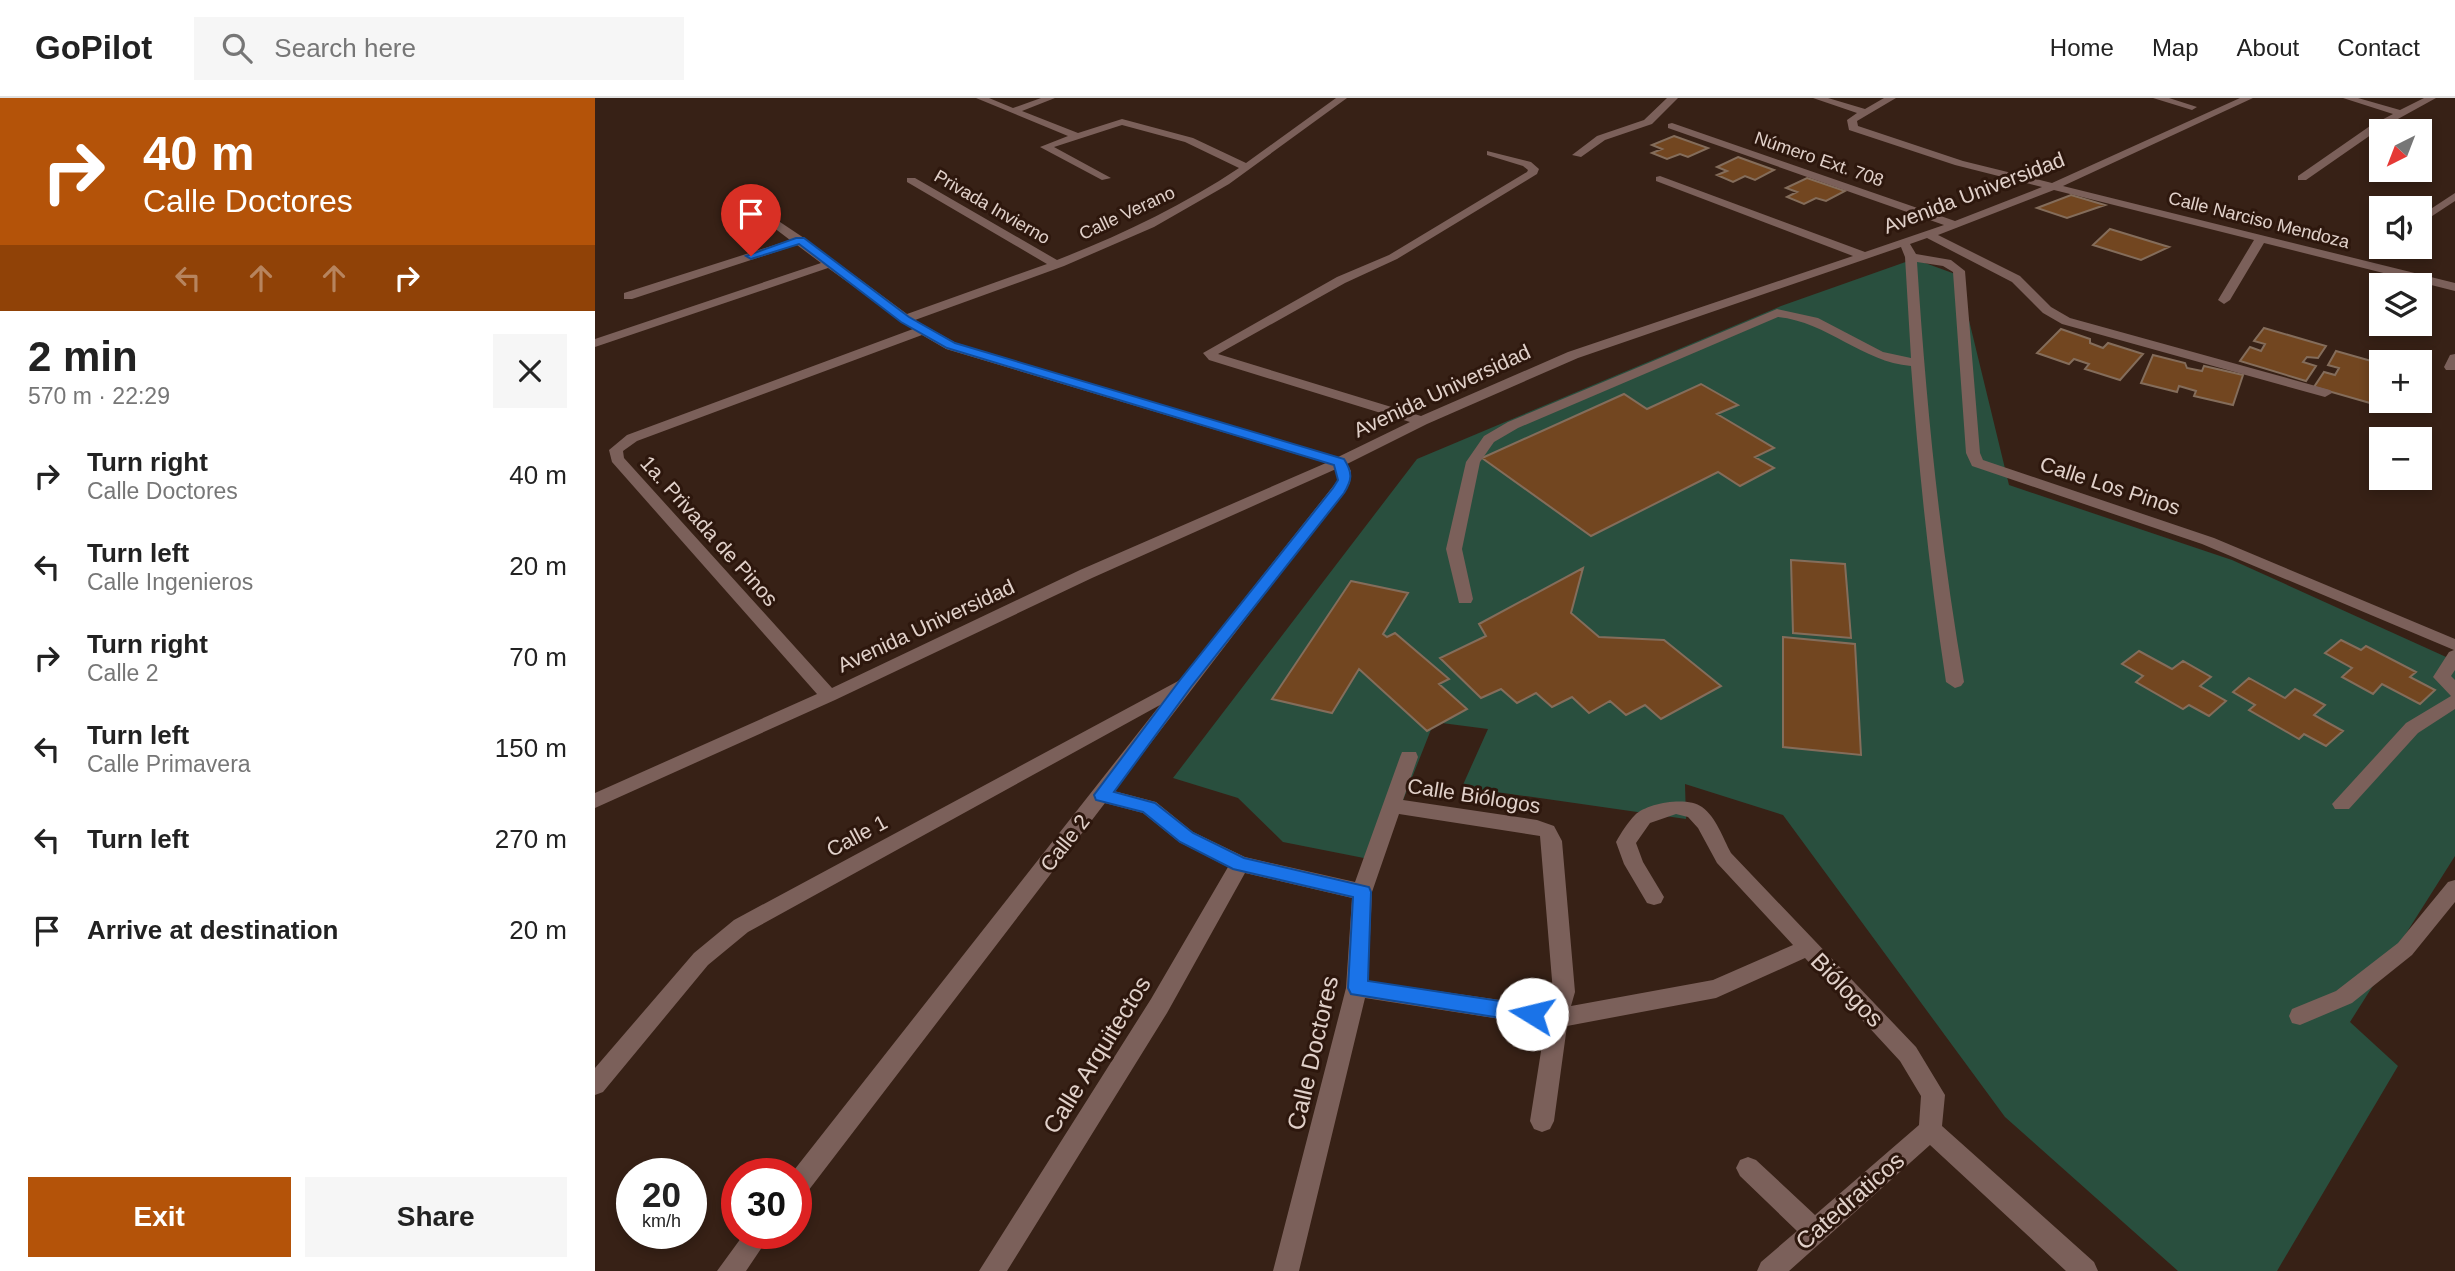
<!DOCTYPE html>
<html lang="en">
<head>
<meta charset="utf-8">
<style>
  body { margin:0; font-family:Arial,sans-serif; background:#f6f6f6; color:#222; height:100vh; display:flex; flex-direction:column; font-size:26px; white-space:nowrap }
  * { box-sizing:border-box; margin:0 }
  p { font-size:23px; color:#767676 }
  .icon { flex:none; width:38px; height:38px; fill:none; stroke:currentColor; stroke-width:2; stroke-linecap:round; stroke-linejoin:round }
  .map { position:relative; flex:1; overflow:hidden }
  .side { display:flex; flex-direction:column; background:#fff; width:595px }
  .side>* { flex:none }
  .banner { background:#b45309; color:#fff; overflow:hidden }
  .needle { width:46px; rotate:222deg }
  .controls { position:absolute; left:1774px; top:21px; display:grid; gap:14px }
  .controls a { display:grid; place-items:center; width:63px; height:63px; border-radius:0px; background:#fff; box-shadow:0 4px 10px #0003; font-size:35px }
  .speed { position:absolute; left:21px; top:1060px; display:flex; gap:14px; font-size:35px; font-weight:700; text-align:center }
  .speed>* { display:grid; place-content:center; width:91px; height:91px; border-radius:50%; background:#fff; box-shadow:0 4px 10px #0003; line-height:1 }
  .speed small { font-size:18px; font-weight:400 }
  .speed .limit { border:10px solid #d22; background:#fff; color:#111 }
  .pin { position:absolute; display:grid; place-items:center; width:60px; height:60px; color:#fff; margin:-72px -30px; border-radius:50% 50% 50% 0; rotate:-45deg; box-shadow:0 0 7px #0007 }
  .pin .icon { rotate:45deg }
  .me { position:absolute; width:77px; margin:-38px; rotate:279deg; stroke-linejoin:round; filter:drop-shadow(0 0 5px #0008) }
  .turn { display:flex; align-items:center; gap:24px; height:147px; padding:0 28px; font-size:32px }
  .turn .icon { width:91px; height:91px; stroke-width:2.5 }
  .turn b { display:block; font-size:49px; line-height:60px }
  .lanes { display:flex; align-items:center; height:66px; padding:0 28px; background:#0003; justify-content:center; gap:35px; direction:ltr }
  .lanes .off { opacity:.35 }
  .round { display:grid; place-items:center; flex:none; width:74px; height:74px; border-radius:0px; background:#f6f6f6 }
  .headline { display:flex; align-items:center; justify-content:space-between; height:119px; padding:0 28px }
  h1 { font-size:42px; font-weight:600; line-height:52px }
  .button { display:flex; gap:14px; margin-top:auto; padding:14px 28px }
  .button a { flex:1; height:80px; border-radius:0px; background:#b45309; color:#fff; font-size:28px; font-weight:600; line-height:80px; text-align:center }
  .button a+a { background:#f6f6f6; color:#222 }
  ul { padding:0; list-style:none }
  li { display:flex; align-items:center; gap:21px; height:91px; padding:0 28px }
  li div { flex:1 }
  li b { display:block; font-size:26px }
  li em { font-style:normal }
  header { display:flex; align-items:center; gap:42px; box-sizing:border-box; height:98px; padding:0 35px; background:#fff; border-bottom:2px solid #e0e0e0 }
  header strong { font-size:33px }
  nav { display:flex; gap:38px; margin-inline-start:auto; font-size:24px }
  .search { width:490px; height:63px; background:#f6f6f6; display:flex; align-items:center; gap:18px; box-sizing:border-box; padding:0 24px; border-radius:0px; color:#767676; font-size:26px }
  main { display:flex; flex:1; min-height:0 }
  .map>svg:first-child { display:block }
</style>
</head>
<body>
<header>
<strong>GoPilot</strong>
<div class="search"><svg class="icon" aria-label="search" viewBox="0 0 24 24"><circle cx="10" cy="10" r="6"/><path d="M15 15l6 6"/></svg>Search here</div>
<nav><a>Home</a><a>Map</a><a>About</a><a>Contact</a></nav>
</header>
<main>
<section class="side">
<div class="banner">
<div class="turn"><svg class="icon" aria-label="right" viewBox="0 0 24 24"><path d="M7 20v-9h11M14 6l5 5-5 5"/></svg><div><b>40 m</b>Calle Doctores</div></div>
<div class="lanes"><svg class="icon off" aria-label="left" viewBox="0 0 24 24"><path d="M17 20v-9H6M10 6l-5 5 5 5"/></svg><svg class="icon off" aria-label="ahead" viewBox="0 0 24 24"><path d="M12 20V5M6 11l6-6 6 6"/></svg><svg class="icon off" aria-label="ahead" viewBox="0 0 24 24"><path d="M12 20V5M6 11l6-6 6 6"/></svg><svg class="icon" aria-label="right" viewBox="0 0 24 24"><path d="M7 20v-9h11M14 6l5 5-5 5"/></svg></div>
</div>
<div class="headline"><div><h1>2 min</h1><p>570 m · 22:29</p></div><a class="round"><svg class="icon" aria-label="close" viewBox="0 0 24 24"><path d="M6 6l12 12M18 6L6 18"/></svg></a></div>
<ul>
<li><svg class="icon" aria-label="right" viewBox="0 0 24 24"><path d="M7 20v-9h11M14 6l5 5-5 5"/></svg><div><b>Turn right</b><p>Calle Doctores</p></div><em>40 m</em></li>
<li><svg class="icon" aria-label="left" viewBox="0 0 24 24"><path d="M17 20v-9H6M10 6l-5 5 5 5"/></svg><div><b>Turn left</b><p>Calle Ingenieros</p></div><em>20 m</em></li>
<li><svg class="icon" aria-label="right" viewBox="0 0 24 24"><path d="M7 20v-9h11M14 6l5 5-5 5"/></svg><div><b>Turn right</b><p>Calle 2</p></div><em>70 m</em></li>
<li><svg class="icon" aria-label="left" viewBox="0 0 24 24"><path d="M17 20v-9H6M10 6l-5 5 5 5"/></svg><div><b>Turn left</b><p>Calle Primavera</p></div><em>150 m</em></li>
<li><svg class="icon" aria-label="left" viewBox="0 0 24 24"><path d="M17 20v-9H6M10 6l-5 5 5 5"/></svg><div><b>Turn left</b></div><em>270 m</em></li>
<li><svg class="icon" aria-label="arrive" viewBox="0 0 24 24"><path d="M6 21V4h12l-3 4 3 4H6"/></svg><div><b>Arrive at destination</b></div><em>20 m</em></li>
</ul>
<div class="button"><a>Exit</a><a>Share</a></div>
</section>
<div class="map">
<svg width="1860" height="1173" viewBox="0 0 1860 1173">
  <rect width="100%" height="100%" fill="#372116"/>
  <path fill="#294f3e" d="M 1319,161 L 1363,177 L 1414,387 L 1637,462 L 1860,563 L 1860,758 L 1755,924 L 1803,968 L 1682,1173 L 1583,1173 L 1410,1019 L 1188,717 L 1090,686 L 1091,721 L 867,689 L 893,631 L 839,624 L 784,763 L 688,744 L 643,700 L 578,680 L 822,361 L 1186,208 Z"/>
  <path fill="#724620" stroke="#846d5b" stroke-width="2" d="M 1079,38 L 1113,50 L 1093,59 L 1085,56 L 1072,61 L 1057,55 L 1067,51 L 1057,47 Z
    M 1143,59 L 1179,72 L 1160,82 L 1150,78 L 1138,84 L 1122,77 L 1132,73 L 1122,69 Z
    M 1212,80 L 1250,93 L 1231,103 L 1221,100 L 1209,106 L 1192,99 L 1202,94 L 1191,90 Z
    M 1476,97 L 1510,107 L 1472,120 L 1442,110 Z
    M 1515,131 L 1574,149 L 1546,162 L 1498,147 Z
    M 1669,230 L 1731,248 L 1723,260 L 1712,259 L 1708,264 L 1721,268 L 1711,283 L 1645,263 L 1655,249 L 1666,253 L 1670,246 L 1659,243 Z
    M 1466,231 L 1495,241 L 1495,245 L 1508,250 L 1513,245 L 1548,256 L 1525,282 L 1490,271 L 1494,266 L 1479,261 L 1474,266 L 1442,255 Z
    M 1741,253 L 1787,266 L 1787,303 L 1793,303 L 1789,309 L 1719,289 L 1729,274 L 1740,277 L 1744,270 L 1733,267 Z
    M 1558,257 L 1590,265 L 1592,270 L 1607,273 L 1609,268 L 1648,277 L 1638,307 L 1599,298 L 1601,293 L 1584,288 L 1582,294 L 1546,285 Z
    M 1106,286 L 1143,307 L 1122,316 L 1179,350 L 1160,359 L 1179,370 L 1145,388 L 1123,374 L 996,438 L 887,360 L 1029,296 L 1052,311 Z
    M 1196,462 L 1250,466 L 1256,540 L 1198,535 Z
    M 988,470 L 976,515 L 1004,539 L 1069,542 L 1126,588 L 1066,621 L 1050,607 L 1031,617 L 1015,603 L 994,615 L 977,599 L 957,609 L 941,595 L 922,605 L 906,591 L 886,600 L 845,560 L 891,538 L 884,526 Z
    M 756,483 L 813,495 L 788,536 L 792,539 L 800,535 L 854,581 L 844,586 L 872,611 L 832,633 L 764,571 L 737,615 L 677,601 Z
    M 1188,539 L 1260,546 L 1266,657 L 1188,649 Z
    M 1746,542 L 1766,552 L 1771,548 L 1821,574 L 1815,579 L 1840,592 L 1825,606 L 1787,586 L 1778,596 L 1747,579 L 1757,570 L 1730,555 Z
    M 1544,553 L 1577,571 L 1588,563 L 1616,579 L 1605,588 L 1631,603 L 1614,618 L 1594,607 L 1588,611 L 1541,584 L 1548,578 L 1527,566 Z
    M 1654,580 L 1690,600 L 1700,591 L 1730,607 L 1719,617 L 1748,633 L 1731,648 L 1709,636 L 1704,641 L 1654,612 L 1660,607 L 1638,594 Z"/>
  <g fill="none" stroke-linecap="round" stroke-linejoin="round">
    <path fill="#7b605a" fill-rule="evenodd" d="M 381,0 L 394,0 L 418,10 L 446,0 L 460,0 L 427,13 L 483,35 L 527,21 L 598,40 L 651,65 L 741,0 L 752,0 L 634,86 L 559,129 L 469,168 L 320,222 L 361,245 L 743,359 L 815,324 L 614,262 L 608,255 L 742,179 L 794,157 L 932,74 L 933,72 L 928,68 L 892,57 L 892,53 L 936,64 L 944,71 L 942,76 L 802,161 L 750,185 L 623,256 L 826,318 L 973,254 L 1258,158 L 1061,83 L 1061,79 L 1065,78 L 1270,154 L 1349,127 L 1073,30 L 1073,26 L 1077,25 L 1360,123 L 1447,89 L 1360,67 L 1254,32 L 1252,22 L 1262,15 L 1218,0 L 1233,0 L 1270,11 L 1289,0 L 1301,0 L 1262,23 L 1263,28 L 1368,63 L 1457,85 L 1645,0 L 1658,0 L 1468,88 L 1860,185 L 1860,193 L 1669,145 L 1635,202 L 1629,206 L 1623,202 L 1659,142 L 1459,92 L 1343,137 L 1425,178 L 1456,209 L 1475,220 L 1735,292 L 1737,295 L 1730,299 L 1467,226 L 1448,215 L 1417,184 L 1332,140 L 1315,146 L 1321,156 L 1356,162 L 1370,173 L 1385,355 L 1388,362 L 1619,440 L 1860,541 L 1860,572 L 1856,578 L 1860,582 L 1860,611 L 1823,635 L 1754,711 L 1740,711 L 1737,706 L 1811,625 L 1856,598 L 1838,579 L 1854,554 L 1859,552 L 1607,446 L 1377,368 L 1371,355 L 1358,174 L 1348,168 L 1322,164 C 1331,305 1345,445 1369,584 L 1366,588 L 1360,590 L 1351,584 C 1335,479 1324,374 1316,268 C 1267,264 1233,224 1183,219 L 923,330 L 899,344 L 885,364 L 867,451 L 878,501 L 876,505 L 864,505 L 851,451 L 871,364 L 889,338 L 913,324 L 1182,211 L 1223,220 L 1288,254 L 1316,260 L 1310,159 L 1306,149 L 983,260 L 832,326 L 752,366 L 756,373 L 755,385 L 519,693 L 561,704 L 598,734 L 650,759 L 760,784 L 805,659 L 807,654 L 821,654 L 823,659 L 808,702 L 942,722 L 959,728 L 967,743 L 980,894 L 976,908 L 1118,882 L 1198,847 L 1122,765 L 1103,730 L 1093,719 L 1081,716 L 1055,725 L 1041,745 L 1048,764 L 1069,799 L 1066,805 L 1059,807 L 1052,805 L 1029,766 L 1021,744 C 1026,735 1033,724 1040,717 C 1052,705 1092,698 1107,709 C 1121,719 1128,740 1136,755 L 1321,949 L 1350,997 L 1347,1028 L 1499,1164 L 1503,1173 L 1471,1173 L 1335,1047 L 1194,1173 L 1162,1173 L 1166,1164 L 1202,1133 L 1145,1078 L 1141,1070 L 1145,1062 L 1153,1059 L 1161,1062 L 1220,1117 L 1324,1027 L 1326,998 L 1305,963 L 1210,860 L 1121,900 L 972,928 L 959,1023 L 955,1031 L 947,1034 L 939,1031 L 935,1023 L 950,928 L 770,900 L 704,1173 L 678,1173 L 751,890 L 757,800 L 650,775 L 572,915 L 412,1173 L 384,1173 L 556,901 L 633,769 L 584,744 L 548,715 L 510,705 L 210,1097 L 201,1100 L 201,1076 L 196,1076 L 565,607 L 153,834 L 113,867 L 8,994 L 0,997 L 0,970 L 99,855 L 139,822 L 585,582 L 743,382 L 741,371 L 497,480 L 240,602 L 0,710 L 0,695 L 222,596 L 17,364 L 14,352 L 32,337 L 318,231 L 233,170 L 0,249 L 0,241 L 226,165 L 202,147 L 37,201 L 29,201 L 29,195 L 195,142 L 154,111 L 152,109 L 158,106 L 209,140 L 312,216 L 452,166 L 312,84 L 312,80 L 320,80 L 462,162 C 526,137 587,108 644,70 L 590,44 L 527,27 L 459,49 L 516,80 L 507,82 L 445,49 L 473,38 ZM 327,237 L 351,251 L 731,365 L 485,472 L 237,590 L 29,360 L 28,353 L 42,343 ZM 804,716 L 945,738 L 958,894 L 954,909 L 773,883 L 777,794 Z
      M 1072,0 L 1083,0 L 1057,26 L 1010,42 L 986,59 L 977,57 L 1002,38 L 1049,22 Z
      M 1558,0 L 1574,0 L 1602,9 L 1597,12 Z
      M 1748,0 L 1763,0 L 1805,12 L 1829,0 L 1841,0 L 1783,32 L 1711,82 L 1703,82 L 1703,78 L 1775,28 L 1798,16 Z
      M 1860,95 L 1860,103 L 1825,126 L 1825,118 Z
      M 1860,256 L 1860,272 L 1851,272 L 1849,269 L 1855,257 Z
      M 1860,782 L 1860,804 L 1817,857 L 1757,905 L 1705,927 L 1697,925 L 1694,918 L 1697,911 L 1741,893 L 1803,845 L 1853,784 Z
      M 149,1136 L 176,1136 L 151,1173 L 122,1173 Z"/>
  </g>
  <path fill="#1a73e8" stroke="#114b97" stroke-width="2" d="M 201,140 L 209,140 L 314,219 L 360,245 L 749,361 C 758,375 757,382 749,395 L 596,589 L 519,694 L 560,705 L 598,735 L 649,760 L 774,789 L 776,794 L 773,883 L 937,908 L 944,910 L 947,916 L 944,922 L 937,925 L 756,896 L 753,890 L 758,799 L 638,771 L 585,744 L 548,714 L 501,702 L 499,697 L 585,582 L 738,390 L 743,382 L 739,367 L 352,250 L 306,224 L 204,146 L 156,161 L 151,158 Z"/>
  <g text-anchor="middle" stroke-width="6" stroke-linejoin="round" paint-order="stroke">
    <g font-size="18" fill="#e1d1ca" stroke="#2d170d">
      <text transform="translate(1224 61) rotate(19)" y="6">Número Ext. 708</text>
      <text transform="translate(397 109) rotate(30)" y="6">Privada Invierno</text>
      <text transform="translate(532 115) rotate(-25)" y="6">Calle Verano</text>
      <text transform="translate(1664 122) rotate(14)" y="6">Calle Narciso Mendoza</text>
    </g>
    <g font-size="21" fill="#e1d1ca" stroke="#2d170d">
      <text transform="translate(1379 95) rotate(-21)" y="7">Avenida Universidad</text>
      <text transform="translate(847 293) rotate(-25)" y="7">Avenida Universidad</text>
      <text transform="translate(1515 388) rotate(18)" y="7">Calle Los Pinos</text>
      <text transform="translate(114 433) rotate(48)" y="7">1a. Privada de Pinos</text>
      <text transform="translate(331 528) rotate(-25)" y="7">Avenida Universidad</text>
      <text transform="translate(879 698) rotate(9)" y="7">Calle Biólogos</text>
      <text transform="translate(262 738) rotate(-28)" y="7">Calle 1</text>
      <text transform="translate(470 745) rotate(-52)" y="7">Calle 2</text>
    </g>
    <g font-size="24" fill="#e1d1ca" stroke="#2d170d">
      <text transform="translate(1252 892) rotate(46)" y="8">Biólogos</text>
      <text transform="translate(718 955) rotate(-77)" y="8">Calle Doctores</text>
      <text transform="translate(502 957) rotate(-58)" y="8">Calle Arquitectos</text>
      <text transform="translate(1255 1103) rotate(-41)" y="8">Catedraticos</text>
    </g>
  </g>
</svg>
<div class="controls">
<a><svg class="needle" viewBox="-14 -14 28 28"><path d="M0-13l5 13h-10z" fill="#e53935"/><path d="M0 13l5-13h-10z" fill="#767676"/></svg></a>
<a><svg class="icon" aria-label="sound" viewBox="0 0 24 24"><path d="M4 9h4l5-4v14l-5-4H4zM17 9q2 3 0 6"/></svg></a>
<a><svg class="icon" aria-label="layers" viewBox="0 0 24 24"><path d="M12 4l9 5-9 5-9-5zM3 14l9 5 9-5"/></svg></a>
<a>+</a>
<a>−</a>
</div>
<div class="speed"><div>20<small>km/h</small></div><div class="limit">30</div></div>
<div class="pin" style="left:156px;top:158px;background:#d93025"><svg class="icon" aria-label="arrive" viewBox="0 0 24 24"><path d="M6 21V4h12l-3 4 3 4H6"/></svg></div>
<svg class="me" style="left:937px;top:916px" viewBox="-20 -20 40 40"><circle r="19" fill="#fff"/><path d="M0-13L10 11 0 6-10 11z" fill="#1a73e8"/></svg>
</div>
</main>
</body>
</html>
